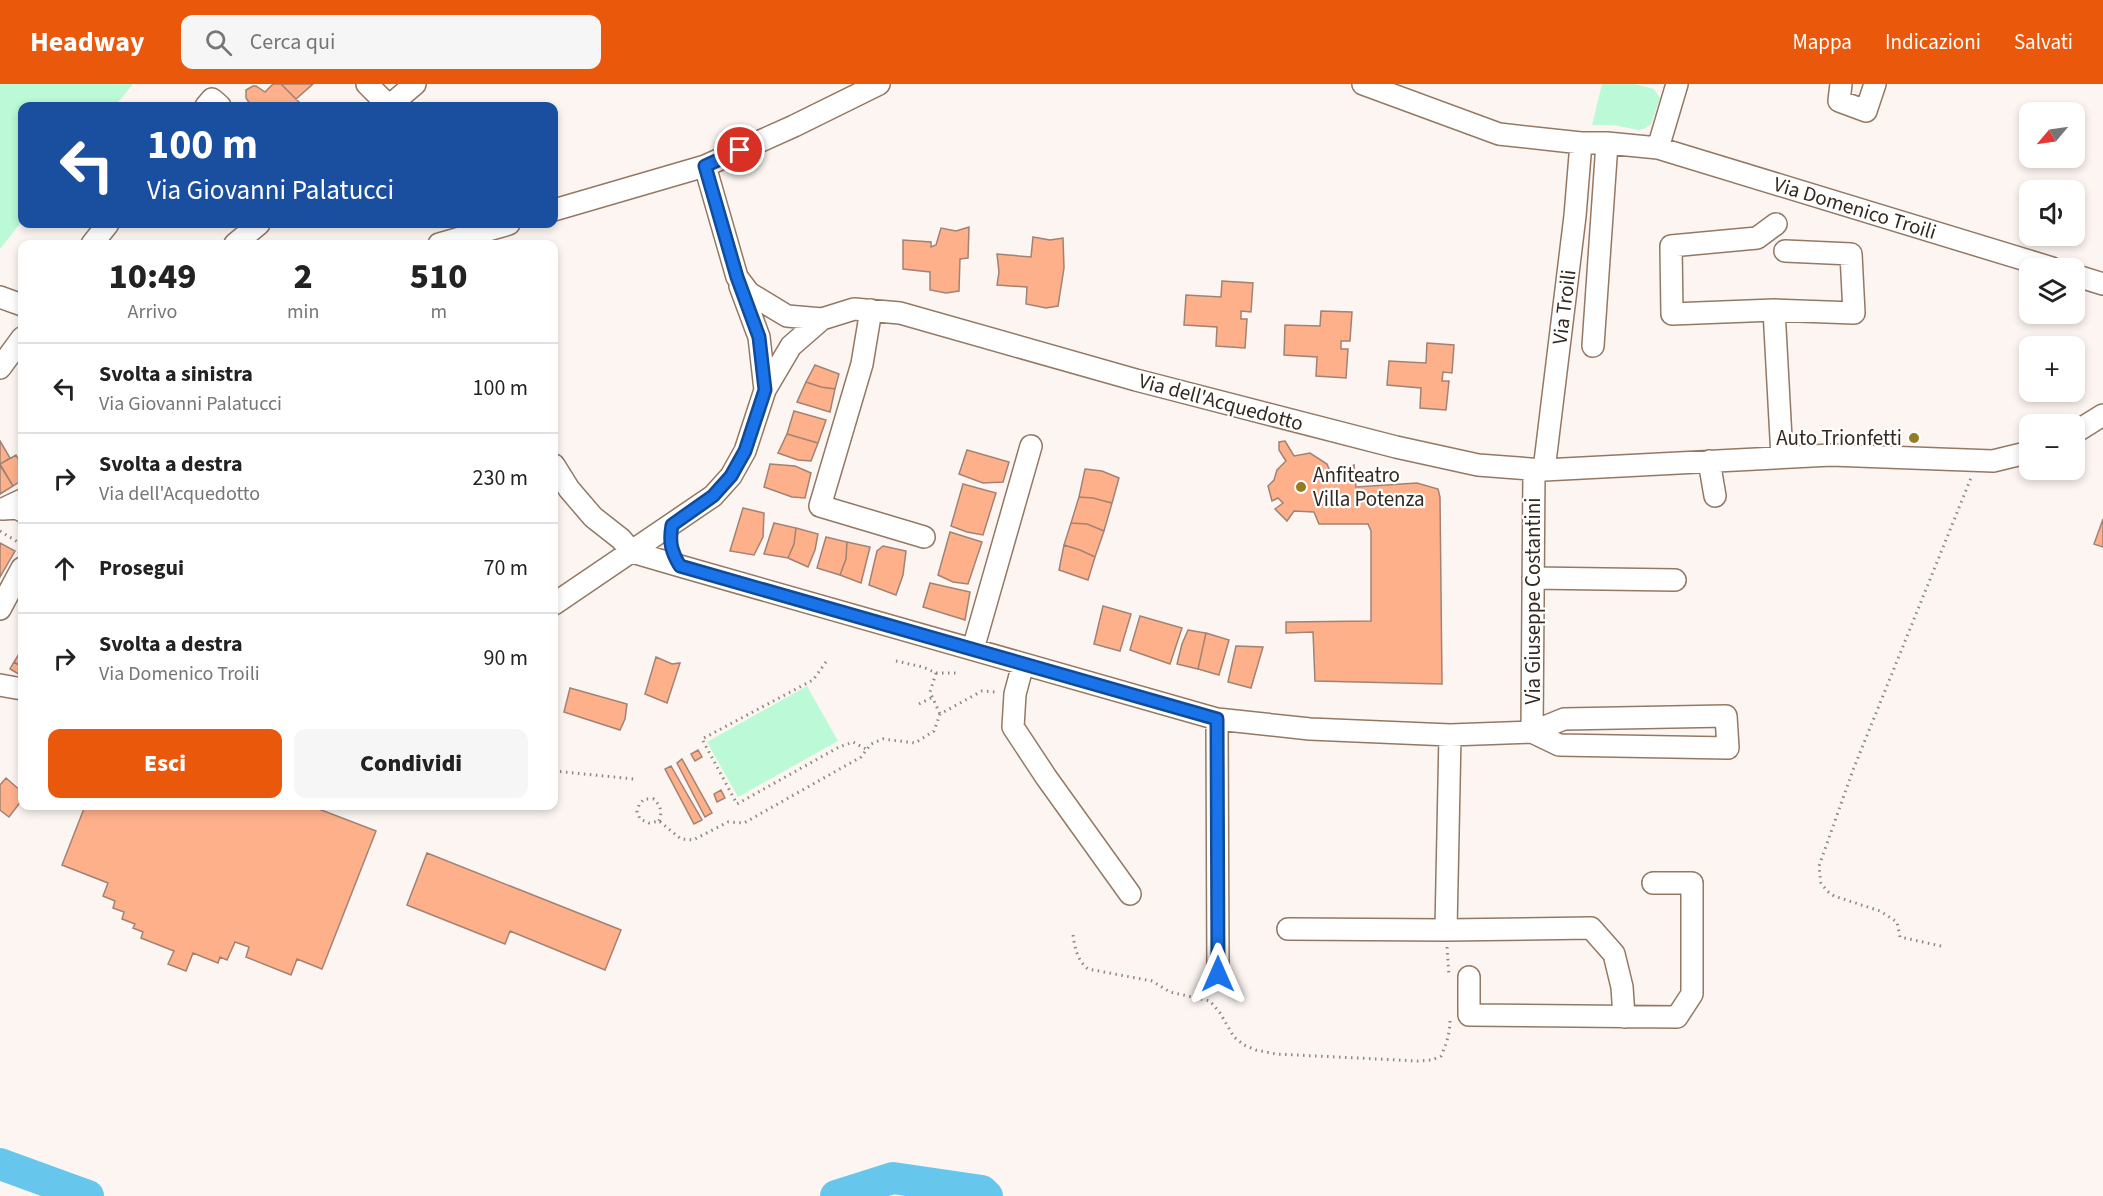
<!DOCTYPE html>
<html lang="it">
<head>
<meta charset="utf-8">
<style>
  body { margin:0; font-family:"Source Sans 3",sans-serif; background:#f6f6f6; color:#222; height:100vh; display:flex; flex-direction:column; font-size:22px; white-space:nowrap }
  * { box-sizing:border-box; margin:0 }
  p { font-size:20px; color:#767676 }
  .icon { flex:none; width:33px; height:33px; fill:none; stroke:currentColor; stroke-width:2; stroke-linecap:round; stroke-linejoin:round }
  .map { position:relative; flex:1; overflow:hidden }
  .panel { position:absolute; left:18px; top:156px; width:540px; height:570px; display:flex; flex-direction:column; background:#fff; border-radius:12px; box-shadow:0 3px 9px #0003 }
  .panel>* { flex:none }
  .banner { position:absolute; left:18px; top:18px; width:540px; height:126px; border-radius:12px; box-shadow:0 3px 9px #0003; background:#1a4fa0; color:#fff; overflow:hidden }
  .needle { width:39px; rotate:241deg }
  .tools { position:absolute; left:2019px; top:18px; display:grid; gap:12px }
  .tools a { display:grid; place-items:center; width:66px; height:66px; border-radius:12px; background:#fff; box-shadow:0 3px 9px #0003; font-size:30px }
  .pin { position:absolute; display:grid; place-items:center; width:51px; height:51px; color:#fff; margin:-26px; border:3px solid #fff; border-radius:50%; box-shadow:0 2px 6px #0007 }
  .me { position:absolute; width:66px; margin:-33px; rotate:0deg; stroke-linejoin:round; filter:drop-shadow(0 0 4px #0008) }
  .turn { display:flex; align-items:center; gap:21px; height:126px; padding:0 30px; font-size:27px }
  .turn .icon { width:78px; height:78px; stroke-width:2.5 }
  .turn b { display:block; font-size:42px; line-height:51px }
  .eta { display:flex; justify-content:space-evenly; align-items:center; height:102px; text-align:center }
  .eta b { font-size:36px; font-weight:800; line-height:42px }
  .cta { display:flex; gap:12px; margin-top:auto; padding:12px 30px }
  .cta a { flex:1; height:69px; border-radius:12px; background:#ea580c; color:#fff; font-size:24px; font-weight:800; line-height:69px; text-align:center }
  .cta a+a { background:#f6f6f6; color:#222 }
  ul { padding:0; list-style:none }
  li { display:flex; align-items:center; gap:18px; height:90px; padding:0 30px; border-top:2px solid #e0e0e0 }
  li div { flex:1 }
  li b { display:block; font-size:22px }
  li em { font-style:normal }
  header { display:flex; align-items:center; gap:36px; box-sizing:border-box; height:84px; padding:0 30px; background:#ea580c; color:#fff }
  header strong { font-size:28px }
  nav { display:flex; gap:33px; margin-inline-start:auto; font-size:21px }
  .search { width:420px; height:54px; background:#f6f6f6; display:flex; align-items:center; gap:15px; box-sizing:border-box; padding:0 21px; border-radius:12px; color:#767676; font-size:22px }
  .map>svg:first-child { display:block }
</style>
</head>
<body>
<header>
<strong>Headway</strong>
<div class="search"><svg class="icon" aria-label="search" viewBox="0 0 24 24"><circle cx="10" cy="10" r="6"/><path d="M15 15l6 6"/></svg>Cerca qui</div>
<nav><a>Mappa</a><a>Indicazioni</a><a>Salvati</a></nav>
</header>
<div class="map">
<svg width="2103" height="1112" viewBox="0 0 2103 1112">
  <rect width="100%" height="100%" fill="#fcf5f1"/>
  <path fill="#bcf9d7" d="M 0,0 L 133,0 L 115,22 L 22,22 L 22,137 L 0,165 Z
    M 1602,0 L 1635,0 L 1654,5 L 1660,14 L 1651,40 L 1644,45 L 1638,46 L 1614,41 L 1592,41 Z
    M 807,602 L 838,657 L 738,713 L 707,658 Z"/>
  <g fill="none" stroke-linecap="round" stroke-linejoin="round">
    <path stroke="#66c6ec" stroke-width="32" d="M 0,1080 L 88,1112
      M 836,1112 L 893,1094 L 982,1107 L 987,1112"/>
  </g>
  <path fill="#feb08b" stroke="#a28273" stroke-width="1.5" d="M 273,0 L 281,0 L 303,22 L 248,22 L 250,20 L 246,14 L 246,6 L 253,2 L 256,2 L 265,8 Z
    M 281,0 L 313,0 L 296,15 Z
    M 969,143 L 968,174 L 960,175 L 959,207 L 946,209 L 930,206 L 930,188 L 903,185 L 903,156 L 931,158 L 931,163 L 936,161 L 941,144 L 956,147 Z
    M 1033,153 L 1050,156 L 1063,154 L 1064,184 L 1058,222 L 1046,224 L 1026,220 L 1027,203 L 997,201 L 999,188 L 997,170 L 1031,173 Z
    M 1222,197 L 1253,199 L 1251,228 L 1241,227 L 1241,235 L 1247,235 L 1245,264 L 1216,262 L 1217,243 L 1184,241 L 1186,211 L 1221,213 Z
    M 1321,227 L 1352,228 L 1350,257 L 1341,257 L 1341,265 L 1348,265 L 1346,294 L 1316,292 L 1317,273 L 1284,271 L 1285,241 L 1320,242 Z
    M 1427,259 L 1454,261 L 1452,289 L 1443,288 L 1442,297 L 1449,297 L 1446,326 L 1420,324 L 1421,304 L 1387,301 L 1389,277 L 1426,279 Z
    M 815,281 L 839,290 L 835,305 L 821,303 L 806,298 Z
    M 806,298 L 821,303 L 835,305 L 830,328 L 797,318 Z
    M 794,327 L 826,336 L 818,359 L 787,350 Z
    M 787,350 L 818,359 L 811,377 L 798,376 L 778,369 Z
    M 0,357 L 10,374 L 0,380 Z
    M 1285,357 L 1294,372 L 1310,369 L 1327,380 L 1332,392 L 1354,381 L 1356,403 L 1417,399 L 1438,405 L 1440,413 L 1442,600 L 1315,597 L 1313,548 L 1286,549 L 1286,538 L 1371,537 L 1371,447 L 1368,440 L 1319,440 L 1314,428 L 1294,427 L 1287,437 L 1275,425 L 1283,419 L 1278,414 L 1272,417 L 1268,402 L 1274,396 L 1277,386 L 1286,377 L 1279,366 L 1279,358 Z
    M 967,366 L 1009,378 L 1003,398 L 983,399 L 959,390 Z
    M 16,371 L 22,382 L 22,396 L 13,402 L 0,380 Z
    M 770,380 L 795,382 L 811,389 L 805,414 L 792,413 L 764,403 Z
    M 0,381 L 13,402 L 0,410 Z
    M 1085,385 L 1102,387 L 1119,394 L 1112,419 L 1093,414 L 1079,413 Z
    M 963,400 L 996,409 L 983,451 L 967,448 L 951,442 Z
    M 1079,413 L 1093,414 L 1112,419 L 1104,447 L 1087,440 L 1071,439 Z
    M 743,424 L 764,429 L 763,453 L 754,471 L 730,467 Z
    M 2103,435 L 2103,463 L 2094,460 Z
    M 774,439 L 796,444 L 794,460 L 788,474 L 764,470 Z
    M 1071,439 L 1087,440 L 1104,447 L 1095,473 L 1080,466 L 1064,461 Z
    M 796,444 L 818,450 L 815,466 L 808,483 L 788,474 L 794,460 Z
    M 950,448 L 982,458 L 968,500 L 953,498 L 938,491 Z
    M 826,453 L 847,458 L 846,475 L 840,491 L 817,484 Z
    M 847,458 L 870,463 L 861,499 L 840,491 L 846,475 Z
    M 0,459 L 15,467 L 0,493 Z
    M 1064,461 L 1080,466 L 1095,473 L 1088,496 L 1059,486 Z
    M 883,462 L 906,467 L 903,491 L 896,511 L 869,501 L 877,467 Z
    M 930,499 L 970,508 L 965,536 L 923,523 Z
    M 1103,522 L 1131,530 L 1120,567 L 1094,560 Z
    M 1140,532 L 1182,544 L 1170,580 L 1130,566 Z
    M 1188,546 L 1206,549 L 1198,585 L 1177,580 L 1182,560 Z
    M 1206,549 L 1229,556 L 1219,591 L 1198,585 Z
    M 1236,562 L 1263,563 L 1251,604 L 1228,598 Z
    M 22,565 L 22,583 L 14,578 Z
    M 656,573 L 672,580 L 680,579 L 667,619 L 645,610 Z
    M 14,578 L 22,583 L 22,592 L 10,585 Z
    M 570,604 L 627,620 L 625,635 L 620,646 L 564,628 Z
    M 698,666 L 702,673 L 695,677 L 691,670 Z
    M 682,675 L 712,729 L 705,733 L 677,679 Z
    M 671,682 L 702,736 L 694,740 L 665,685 Z
    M 6,694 L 22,708 L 22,716 L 9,733 L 0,726 L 0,701 Z
    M 721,706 L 725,714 L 717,718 L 714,710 Z
    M 85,722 L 311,722 L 376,747 L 322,885 L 297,875 L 291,891 L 246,873 L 249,863 L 235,858 L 227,876 L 220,873 L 218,879 L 193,869 L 186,887 L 168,880 L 174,867 L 141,854 L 143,848 L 133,844 L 135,840 L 122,835 L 124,828 L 113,824 L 115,817 L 103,812 L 108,799 L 62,781 Z
    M 427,769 L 621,846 L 605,886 L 510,847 L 505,860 L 407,821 Z"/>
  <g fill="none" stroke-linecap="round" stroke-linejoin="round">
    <defs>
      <path id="minor" d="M 367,0 L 389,22
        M 1363,0 L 1499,50 L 1581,59 L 1607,59 L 1658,64 L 2052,184
        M 1841,0 L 1839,17 L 1866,27 L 1875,0
        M 206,22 L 212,15 L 220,22
        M 389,22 L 415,0
        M 1658,64 L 1677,0
        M 705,82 L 737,193 L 749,209 L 787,232 L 822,235
        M 554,126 L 705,82 L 794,42 L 879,0
        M 1776,140 L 1757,154 L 1671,162 L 1672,230 L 1774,226 L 1782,373
        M 92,160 L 108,140
        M 235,160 L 259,140
        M 439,160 L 509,140
        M 2074,191 L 2103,200
        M 740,202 L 759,253 L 765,306
        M 0,213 L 22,221
        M 871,226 L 862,280 L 820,422 L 924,453
        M 1774,226 L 1854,229 L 1851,170 L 1785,167
        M 1593,262 L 1607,59
        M 0,284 L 22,254
        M 2074,349 L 2103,331
        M 1709,377 L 1715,412
        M 554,381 L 569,405 L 593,433 L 621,455 L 632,468 L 680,482 L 1217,635 L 1310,645 L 1450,651 L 1532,648 L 1534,386
        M 1544,386 L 1575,132 L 1581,59
        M 22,416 L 3,425 L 18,424 L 22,427
        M 1533,494 L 1675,496
        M 554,520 L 713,412 L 731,392 L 745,367 L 765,306 L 791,262 L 822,235 L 854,225 L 900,229 L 1136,296 L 1396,363 L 1478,381 L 1544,386 L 1831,371 L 1993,377 L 2030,368
        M 0,525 L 22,484
        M 973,565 L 1031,362
        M 1023,580 L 1015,610 L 1013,643 L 1046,693 L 1130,810
        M 0,601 L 22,605
        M 1726,632 L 1728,664 L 1559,661 L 1532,648 L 1564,635 Z
        M 1217,635 L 1218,890
        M 1288,845 L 1446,846 L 1591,844 L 1614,870 L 1622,903 L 1624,933
        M 1446,846 L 1450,651
        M 1469,893 L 1469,931 L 1677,933 L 1692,910 L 1692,799 L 1653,799"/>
    </defs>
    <use href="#minor" stroke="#947864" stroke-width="24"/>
    <path stroke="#908680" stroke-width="3" stroke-dasharray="1.5 4.5" stroke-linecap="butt" d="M 0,447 L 21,460
      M 896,577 L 923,583 L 936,589 L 930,608 L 940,630
      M 826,578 L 813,596 L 702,655 L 737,720 L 839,663 L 853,658 L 866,665
      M 936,589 L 956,589
      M 919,620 L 931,614
      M 554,687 L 634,695
      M 659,737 C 663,727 660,722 654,715 L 644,715 L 639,721 L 637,728 L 640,735 L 649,739 L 659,737 L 681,755 L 693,756 L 728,738 L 744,739 L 861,673 L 871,660 L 883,655 L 915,659 L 934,647 L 940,630 L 982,607 L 996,608
      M 1073,851 C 1075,864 1077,876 1088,885 L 1152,897 L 1170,908 L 1210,917 L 1220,929 L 1234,953 L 1244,961 L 1256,966 L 1276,970 L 1418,977 L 1432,976 L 1441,972 C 1447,959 1450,949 1450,935
      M 1941,862 L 1900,853 L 1897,838 L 1880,827 L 1834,812 L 1827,807 L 1821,799 L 1819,782 L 1853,686 L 1971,394
      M 1447,863 L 1449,892"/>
    <use href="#minor" stroke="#fff" stroke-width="21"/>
  </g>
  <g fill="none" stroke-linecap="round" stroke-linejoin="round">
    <defs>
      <path id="route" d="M 740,66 L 705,82 L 737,193 L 759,253 L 765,306 L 745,367 L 731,392 L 713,412 L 672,441 C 669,458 671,467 680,482 L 1217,635 L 1218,890"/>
    </defs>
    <use href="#route" stroke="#114b97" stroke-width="15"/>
    <use href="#route" stroke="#1a73e8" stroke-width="10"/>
  </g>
  <g fill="#957b22" stroke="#fff" stroke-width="2">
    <circle cx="1914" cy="354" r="6"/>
    <circle cx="1301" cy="403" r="6"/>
  </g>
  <g text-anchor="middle" stroke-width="4.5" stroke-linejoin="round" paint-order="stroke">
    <g font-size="21" fill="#342920" stroke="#fff">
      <text transform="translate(1855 124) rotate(17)" y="7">Via Domenico Troili</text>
      <text transform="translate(1564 223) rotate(-83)" y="7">Via Troili</text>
      <text transform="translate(1221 318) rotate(15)" y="7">Via dell'Acquedotto</text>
      <text transform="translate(1533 517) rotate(-90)" y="7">Via Giuseppe Costantini</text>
    </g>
    <g font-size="21" fill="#342920" stroke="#fff" text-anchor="end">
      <text x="1902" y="361">Auto Trionfetti</text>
      <text x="1313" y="398" text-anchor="start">Anfiteatro<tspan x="1313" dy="24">Villa Potenza</tspan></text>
    </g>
  </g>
</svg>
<div class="tools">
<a><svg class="needle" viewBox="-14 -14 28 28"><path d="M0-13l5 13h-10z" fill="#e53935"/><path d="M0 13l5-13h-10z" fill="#767676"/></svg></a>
<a><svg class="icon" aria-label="sound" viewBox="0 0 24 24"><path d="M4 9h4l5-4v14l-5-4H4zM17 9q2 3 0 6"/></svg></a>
<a><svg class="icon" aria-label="layers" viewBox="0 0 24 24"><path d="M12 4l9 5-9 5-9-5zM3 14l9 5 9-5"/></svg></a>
<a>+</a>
<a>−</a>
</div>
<div class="pin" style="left:740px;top:66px;background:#d93025"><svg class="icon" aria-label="arrive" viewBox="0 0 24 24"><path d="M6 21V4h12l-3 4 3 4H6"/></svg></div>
<svg class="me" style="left:1218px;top:890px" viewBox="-20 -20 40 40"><path d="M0-17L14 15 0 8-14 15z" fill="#1a73e8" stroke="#fff" stroke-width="4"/></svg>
<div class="banner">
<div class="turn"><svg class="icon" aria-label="left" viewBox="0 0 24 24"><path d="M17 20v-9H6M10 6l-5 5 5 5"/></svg><div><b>100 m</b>Via Giovanni Palatucci</div></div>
</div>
<section class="panel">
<div class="eta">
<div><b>10:49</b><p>Arrivo</p></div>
<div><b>2</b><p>min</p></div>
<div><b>510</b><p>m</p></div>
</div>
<ul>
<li><svg class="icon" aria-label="left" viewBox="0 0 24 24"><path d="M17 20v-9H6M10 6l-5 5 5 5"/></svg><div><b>Svolta a sinistra</b><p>Via Giovanni Palatucci</p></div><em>100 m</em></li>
<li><svg class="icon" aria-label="right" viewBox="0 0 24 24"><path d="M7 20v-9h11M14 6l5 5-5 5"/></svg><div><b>Svolta a destra</b><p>Via dell'Acquedotto</p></div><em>230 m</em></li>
<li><svg class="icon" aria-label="ahead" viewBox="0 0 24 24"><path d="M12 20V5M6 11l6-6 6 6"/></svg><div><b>Prosegui</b></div><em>70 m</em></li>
<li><svg class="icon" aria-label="right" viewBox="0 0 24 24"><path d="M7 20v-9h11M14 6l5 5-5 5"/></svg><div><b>Svolta a destra</b><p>Via Domenico Troili</p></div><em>90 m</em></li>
</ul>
<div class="cta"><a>Esci</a><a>Condividi</a></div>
</section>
</div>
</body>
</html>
